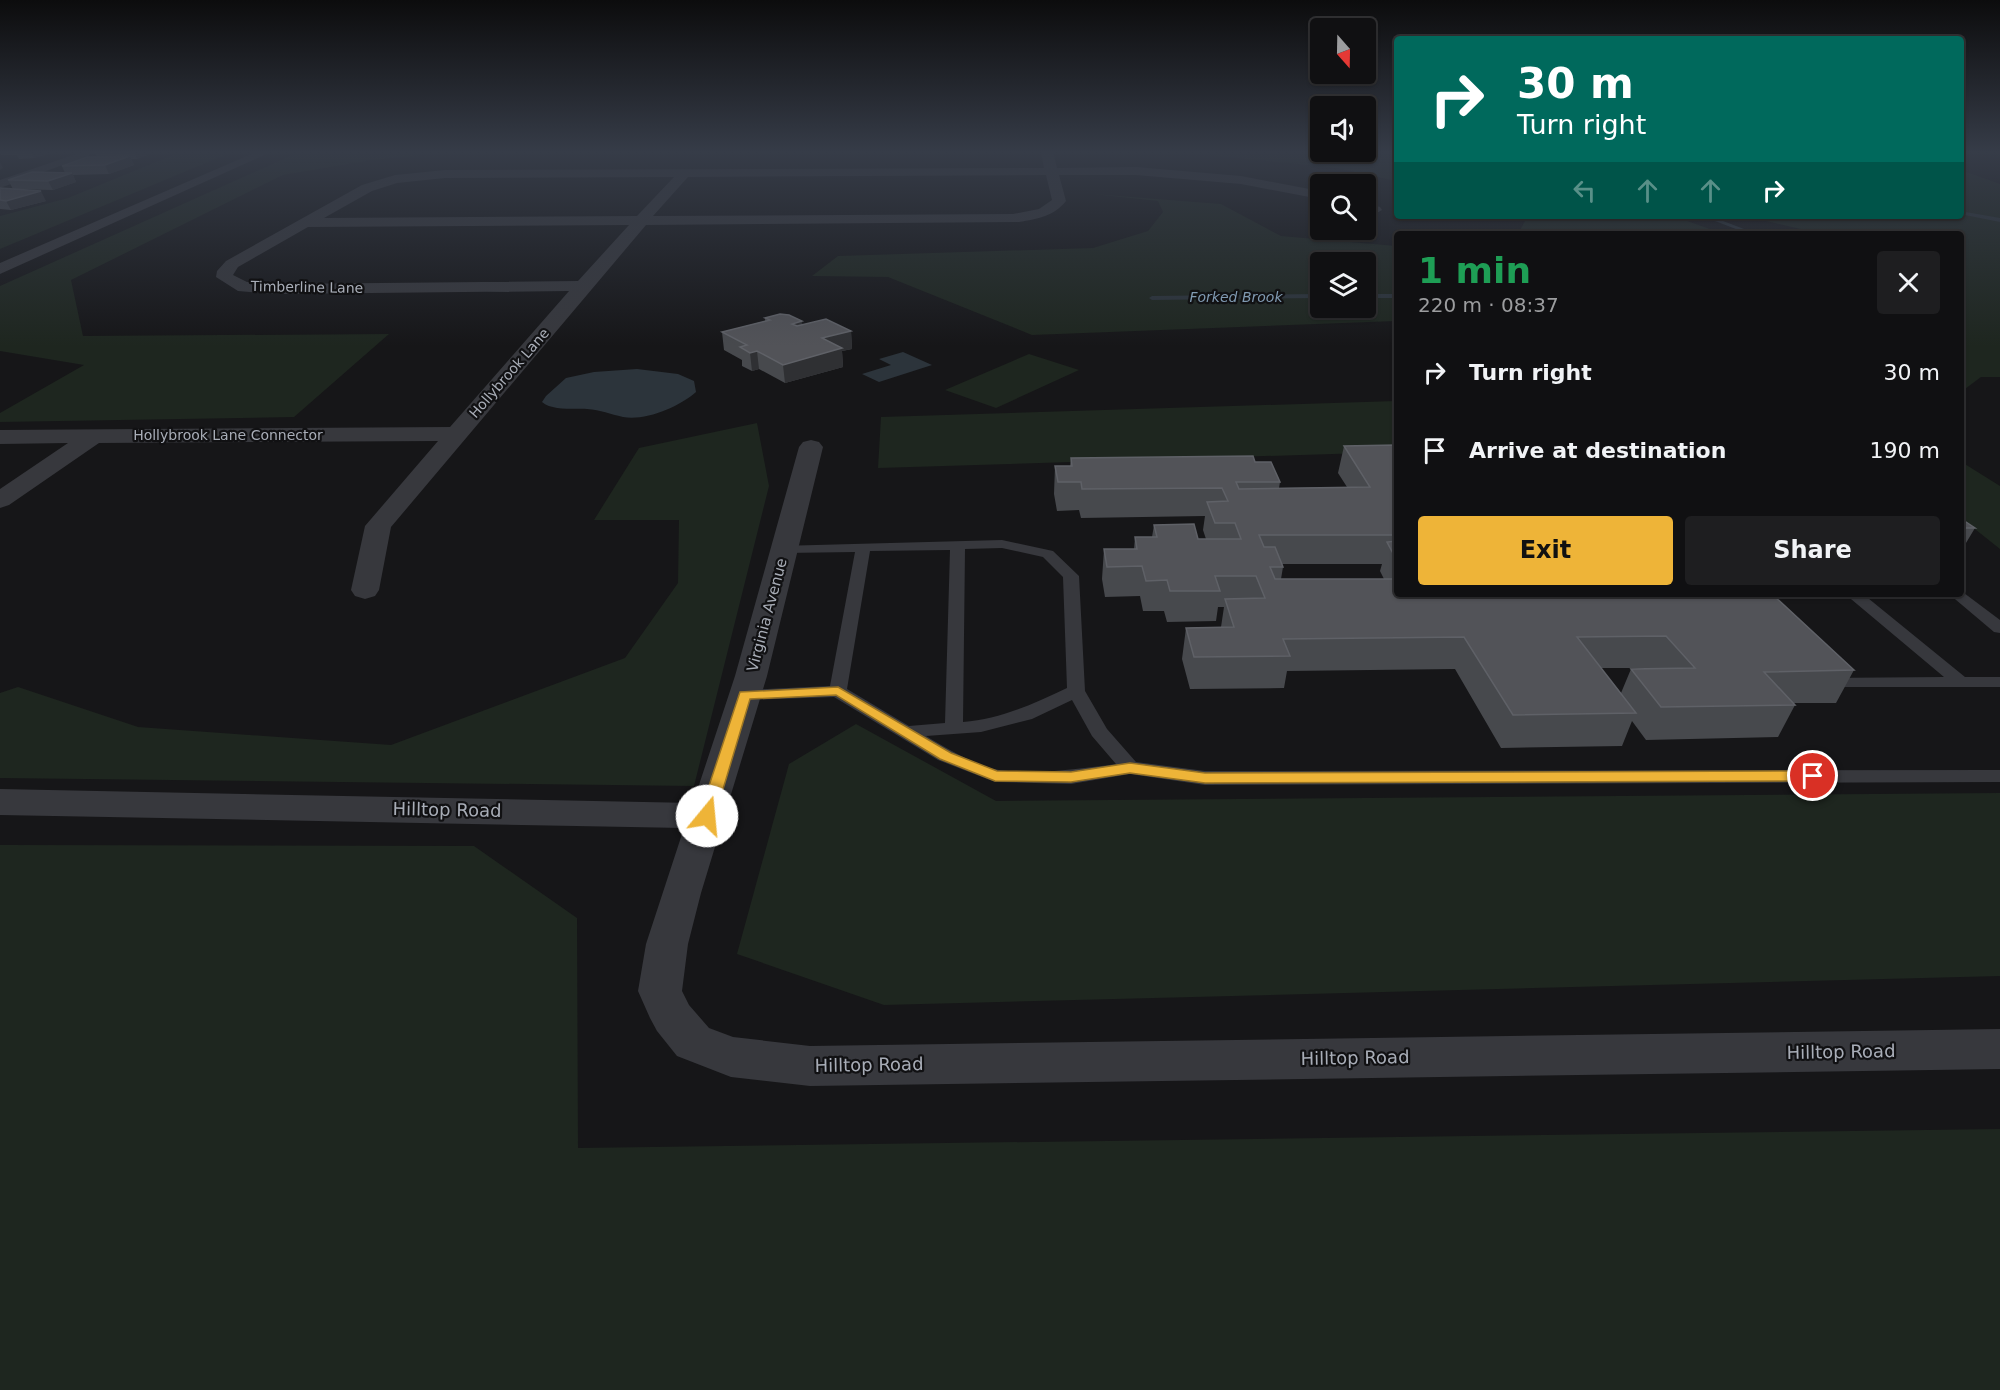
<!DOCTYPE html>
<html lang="en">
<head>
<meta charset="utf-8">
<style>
  body { margin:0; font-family:"DejaVu Sans",sans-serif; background:#1e1e20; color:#f1f3f6; height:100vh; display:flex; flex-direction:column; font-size:22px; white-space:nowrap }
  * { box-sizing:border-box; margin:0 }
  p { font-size:20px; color:#9c9d9f }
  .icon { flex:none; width:33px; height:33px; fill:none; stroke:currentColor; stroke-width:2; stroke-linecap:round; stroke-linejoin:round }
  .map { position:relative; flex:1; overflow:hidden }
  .drawer { position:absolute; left:1394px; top:231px; width:570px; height:366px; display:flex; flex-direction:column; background:#101012; border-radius:6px; box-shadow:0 2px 4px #0004,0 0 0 2px #303032 }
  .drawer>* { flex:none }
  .banner { position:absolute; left:1394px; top:36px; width:570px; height:183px; border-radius:6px; box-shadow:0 2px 4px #0004,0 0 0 2px #303032; background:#00695c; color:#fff; overflow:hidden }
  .needle { width:39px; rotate:160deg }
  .fabs { position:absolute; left:1310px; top:18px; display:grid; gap:12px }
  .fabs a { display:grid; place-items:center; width:66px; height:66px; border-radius:6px; background:#101012; box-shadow:0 2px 4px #0004,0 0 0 2px #303032; font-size:30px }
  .pin { position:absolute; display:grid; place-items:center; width:51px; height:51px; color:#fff; margin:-26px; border:3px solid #fff; border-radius:50%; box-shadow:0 2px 6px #0007 }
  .me { position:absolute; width:66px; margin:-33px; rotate:17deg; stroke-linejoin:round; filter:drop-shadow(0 0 4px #0008) }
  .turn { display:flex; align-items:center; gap:21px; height:126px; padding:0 24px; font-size:27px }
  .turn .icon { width:78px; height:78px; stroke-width:2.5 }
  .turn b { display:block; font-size:42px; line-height:51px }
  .lanes { display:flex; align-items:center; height:57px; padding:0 24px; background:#0003; justify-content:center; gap:30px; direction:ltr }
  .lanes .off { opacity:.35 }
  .round { display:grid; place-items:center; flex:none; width:63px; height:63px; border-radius:6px; background:#1e1e20 }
  .overview { display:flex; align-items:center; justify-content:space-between; height:102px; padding:0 24px }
  h1 { font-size:36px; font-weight:700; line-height:45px; color:#1e9e55 }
  .action { display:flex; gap:12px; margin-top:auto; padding:12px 24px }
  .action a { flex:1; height:69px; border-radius:6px; background:#eeb438; color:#111; font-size:24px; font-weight:700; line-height:69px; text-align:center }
  .action a+a { background:#1e1e20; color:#f1f3f6 }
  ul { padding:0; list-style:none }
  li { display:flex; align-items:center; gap:18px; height:78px; padding:0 24px }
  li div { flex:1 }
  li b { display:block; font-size:22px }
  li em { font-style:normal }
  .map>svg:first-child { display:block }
</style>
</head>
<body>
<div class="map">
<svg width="2000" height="1390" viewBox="0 0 2000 1390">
  <rect width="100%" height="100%" fill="#161618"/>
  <path fill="#1e261f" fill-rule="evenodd" d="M 180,152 L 232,152 L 0,249 L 0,216 L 68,198 Z
    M 299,152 L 504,152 L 452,152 L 372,160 L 283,175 L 71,280 L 83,336 L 389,334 L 294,417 L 0,422 L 0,413 L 84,365 L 0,351 L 0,286 Z
    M 1177,152 L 1396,152 L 1396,181 L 1337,168 Z
    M 1961,170 L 2000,184 L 2000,377 L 1981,377 L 1961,392 L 1960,234 L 1822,234 L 1745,216 L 1960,216 Z
    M 1093,194 L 1221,204 L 1281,236 L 1396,246 L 1396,321 L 1032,335 L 888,277 L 812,276 L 838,256 L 1093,248 L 1148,231 L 1163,212 L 1158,201 ZM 1320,262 L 1365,262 L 1365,308 L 1320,308 Z
    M 1519,216 L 1673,216 L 1724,234 L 1518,234 L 1525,221 Z
    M 1029,354 L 1079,370 L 996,408 L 945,390 Z
    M 1396,401 L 1396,452 L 878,468 L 881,417 Z
    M 757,423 L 769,486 L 694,786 L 0,778 L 0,693 L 18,687 L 138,727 L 391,745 L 625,658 L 678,583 L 679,520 L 594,520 L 639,448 Z
    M 1960,461 L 2000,486 L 2000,549 L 1961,518 Z
    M 856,724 L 996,801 L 2000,793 L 2000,976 L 884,1005 L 737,954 L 789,764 Z
    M 0,845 L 474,846 L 577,918 L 578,1148 L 2000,1129 L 2000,1390 L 0,1390 Z"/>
  <path fill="#2c343b" d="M 903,352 L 932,365 L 879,382 L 862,374 L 891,365 L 879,359 Z
    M 637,369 L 678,374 L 694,381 L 696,392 C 679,407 646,421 623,417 C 610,414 601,410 587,409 C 574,408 552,411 542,402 L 546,396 L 566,378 L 594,372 Z"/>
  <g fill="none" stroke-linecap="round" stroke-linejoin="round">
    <path fill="#2c343b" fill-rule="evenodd" d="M 1960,211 L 2000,218 L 2000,222 L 1960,214 Z
      M 1702,216 L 1710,216 L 1757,234 L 1749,234 Z
      M 1320,294 L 1320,298 L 1152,300 L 1149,298 L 1152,296 Z
      M 1365,294 L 1396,294 L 1396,298 L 1365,298 Z"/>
    <path fill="#37383d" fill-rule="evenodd" d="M 1002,540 L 1053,551 L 1079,576 L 1085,691 L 1107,729 L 1136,762 L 1205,771 L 2000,770 L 2000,782 L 1205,785 L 1130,774 L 1071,784 L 995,782 L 938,760 L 834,697 L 745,700 L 739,699 L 736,695 L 739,691 L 745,690 L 830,686 L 855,552 L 784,553 L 779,552 L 777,549 L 779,546 ZM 1002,548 L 1043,557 L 1063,577 L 1067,688 C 1033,704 1001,719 963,722 L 965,549 ZM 950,550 L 945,723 L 909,726 L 847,689 L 870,551 ZM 1072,700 L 1092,736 L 1116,764 C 1079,769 1036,775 999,770 C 976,766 946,748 926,736 L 981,732 L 1032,719 Z
      M 1960,590 L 2000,620 L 2000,633 L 1994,632 L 1949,594 L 1960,594 Z
      M 1845,594 L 1863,594 L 1965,677 L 2000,677 L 2000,687 L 1816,687 L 1813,683 L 1816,679 L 1822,678 L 1944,677 Z"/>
    <path fill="#37383d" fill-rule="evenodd" d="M 82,152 L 98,152 L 0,188 L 0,180 Z
      M 1041,152 L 1053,152 L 1057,168 L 1136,167 L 1241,176 L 1320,191 L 1320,199 L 1241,184 L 1136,175 L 1059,175 L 1066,201 C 1054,216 1038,219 1019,222 L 646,225 L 391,527 L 379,590 L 375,596 L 365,599 L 355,596 L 351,590 L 365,526 L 438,441 L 99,443 L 9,505 L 0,508 L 0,489 L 68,443 L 0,444 L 0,430 L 450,427 L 569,291 L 277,294 L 238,291 L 216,277 L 217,271 L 226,261 L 362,185 L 395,175 L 445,170 L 1044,168 ZM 1046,175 L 1052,200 L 1039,209 L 1013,214 L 653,216 L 688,177 ZM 674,177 L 637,216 L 324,218 L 372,191 L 397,183 L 445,178 ZM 629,225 L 578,281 L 277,284 L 247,282 L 233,275 L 238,267 L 308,227 Z
      M 1365,203 L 1380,207 L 1382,210 L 1375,214 L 1365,212 Z
      M 811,440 L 819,442 L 823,447 L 767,676 L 701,893 L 688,944 L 682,991 L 689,1005 L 709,1028 L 733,1037 L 810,1046 L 2000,1029 L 2000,1069 L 810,1086 L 731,1077 L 677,1056 L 657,1031 L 650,1018 L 638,991 L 646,944 L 684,828 L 0,815 L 0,789 L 693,803 L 735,676 L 799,447 L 803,442 Z"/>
    <path fill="#37383d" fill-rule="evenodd" d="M 256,152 L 271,152 L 0,274 L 0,263 Z"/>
  </g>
  <path fill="#47494d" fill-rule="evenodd" d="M 0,152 L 55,152 L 34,158 L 19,159 L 17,155 L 1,155 Z
    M 95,152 L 154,152 L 137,159 L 131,159 L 134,165 L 109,174 L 73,175 L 76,182 L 53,190 L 16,189 L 46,201 L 11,210 L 0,209 L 0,188 L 13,189 L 8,180 L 65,173 L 62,166 L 97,157 Z
    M 765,318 L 802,325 L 851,331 L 852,349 L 842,351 L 843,367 L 785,383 L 759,369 L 752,371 L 742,366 L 742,360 L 724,350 L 722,332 L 765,321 Z
    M 1396,445 L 1396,594 L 1772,594 L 1854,670 L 1836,703 L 1794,703 L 1795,705 L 1778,737 L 1646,740 L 1632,721 L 1622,746 L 1501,748 L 1455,669 L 1287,671 L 1284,688 L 1190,689 L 1182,659 L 1186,628 L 1221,627 L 1224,607 L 1218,607 L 1216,621 L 1167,622 L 1164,611 L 1143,611 L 1140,596 L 1105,597 L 1102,579 L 1104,549 L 1134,549 L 1135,537 L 1152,537 L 1154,525 L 1198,539 L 1206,539 L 1203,530 L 1205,516 L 1081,518 L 1079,510 L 1057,511 L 1054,494 L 1055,466 L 1070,466 L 1071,458 L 1255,462 L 1280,482 L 1279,488 L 1347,487 L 1338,473 L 1344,446 ZM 1282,564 L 1382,564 L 1380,571 L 1384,579 L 1281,579 L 1283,567 ZM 1601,668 L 1653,668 L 1654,669 L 1631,669 L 1621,693 Z
    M 1960,518 L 1975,528 L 1960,553 Z"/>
  <path fill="#2f3033" d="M 31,152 L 55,152 L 34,158 Z
    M 134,152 L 154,152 L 137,159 Z
    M 130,156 L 134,165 L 109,174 L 105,165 Z
    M 0,162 L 3,168 L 0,170 Z
    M 72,173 L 76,182 L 53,190 L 48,181 Z
    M 41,191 L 46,201 L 11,210 L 6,201 Z
    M 802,321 L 804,339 L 792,324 Z
    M 851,331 L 852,349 L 842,351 L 843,367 L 785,383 L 783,365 L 822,338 Z
    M 757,351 L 759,369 L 752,371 L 750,353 Z"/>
  <path fill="#525358" stroke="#5f6167" stroke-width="1.5" d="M 130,156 L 105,165 L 62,166 L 87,157 Z
    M 32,172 L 72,173 L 48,181 L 8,180 Z
    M 0,188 L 41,191 L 6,201 L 0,200 Z
    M 780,314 L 789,315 L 802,321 L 792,324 L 797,326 L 826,319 L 851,331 L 822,338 L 842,348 L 783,365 L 757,351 L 750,353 L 740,347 L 747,345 L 722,332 L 770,320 L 765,318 Z
    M 1396,445 L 1396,537 L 1395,535 L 1259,535 L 1264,547 L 1275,547 L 1283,567 L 1270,567 L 1275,579 L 1396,579 L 1396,594 L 1772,594 L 1854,670 L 1764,672 L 1795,705 L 1661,707 L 1631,669 L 1695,668 L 1666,636 L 1577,637 L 1636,713 L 1513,715 L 1464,637 L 1283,639 L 1290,656 L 1194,657 L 1186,628 L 1234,627 L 1225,599 L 1265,598 L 1256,576 L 1215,576 L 1220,591 L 1170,591 L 1167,580 L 1146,581 L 1142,566 L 1107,567 L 1104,549 L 1137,549 L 1135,537 L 1157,537 L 1154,525 L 1194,524 L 1198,539 L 1241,539 L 1235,523 L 1215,523 L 1207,502 L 1228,501 L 1222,488 L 1082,489 L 1081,482 L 1058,482 L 1055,466 L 1072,466 L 1071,458 L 1253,456 L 1255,462 L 1271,462 L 1280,482 L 1236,482 L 1239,489 L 1370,487 L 1344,446 Z
    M 1960,518 L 1975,528 L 1960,528 Z
    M 1396,541 L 1396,559 L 1387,542 Z"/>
  <linearGradient id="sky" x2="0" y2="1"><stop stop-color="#0c0c0d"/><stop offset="0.44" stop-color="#363c48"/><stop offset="1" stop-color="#363c48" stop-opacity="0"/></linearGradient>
  <rect width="2000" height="346" fill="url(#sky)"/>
  <path fill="#eeb438" stroke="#9b7524" stroke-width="1.5" d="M 838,687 L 951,753 L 997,771 L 1071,772 L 1130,763 L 1205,773 L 1813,771 L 1820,776 L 1813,781 L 1205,783 L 1130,773 L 1071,782 L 995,781 L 940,759 L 836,695 L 750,699 L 715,816 L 713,820 L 702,820 L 699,816 L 740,692 Z"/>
  <g text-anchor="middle" stroke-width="4.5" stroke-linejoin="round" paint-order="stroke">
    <g font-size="14" fill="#a8adb7" stroke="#111113">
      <text transform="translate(307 287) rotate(1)" y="5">Timberline Lane</text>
      <text transform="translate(509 373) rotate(-49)" y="5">Hollybrook Lane</text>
      <text x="228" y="440">Hollybrook Lane Connector</text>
    </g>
    <g font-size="14" font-style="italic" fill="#809ab2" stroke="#111113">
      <text x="1236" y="302">Forked Brook</text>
    </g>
    <g font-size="15" fill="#a8adb7" stroke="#111113">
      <text transform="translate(767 615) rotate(-75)" y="5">Virginia Avenue</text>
    </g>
    <g font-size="18" fill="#a8adb7" stroke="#111113">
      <text transform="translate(447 810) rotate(1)" y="6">Hilltop Road</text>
      <text transform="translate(1841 1052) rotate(-1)" y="6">Hilltop Road</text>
      <text transform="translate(1355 1058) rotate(-1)" y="6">Hilltop Road</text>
      <text transform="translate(869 1065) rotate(-1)" y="6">Hilltop Road</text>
    </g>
  </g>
</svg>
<div class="fabs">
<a><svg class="needle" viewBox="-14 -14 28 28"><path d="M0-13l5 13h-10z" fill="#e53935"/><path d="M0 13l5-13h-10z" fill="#9c9d9f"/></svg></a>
<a><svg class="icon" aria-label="sound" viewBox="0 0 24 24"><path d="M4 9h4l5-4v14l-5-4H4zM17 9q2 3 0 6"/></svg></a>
<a><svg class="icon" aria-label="search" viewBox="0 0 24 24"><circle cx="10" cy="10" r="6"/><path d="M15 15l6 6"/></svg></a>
<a><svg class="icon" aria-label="layers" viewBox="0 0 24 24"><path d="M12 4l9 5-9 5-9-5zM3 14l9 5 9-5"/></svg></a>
</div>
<div class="pin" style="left:1813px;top:776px;background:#d93025"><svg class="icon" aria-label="arrive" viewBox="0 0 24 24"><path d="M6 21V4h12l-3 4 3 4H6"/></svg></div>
<svg class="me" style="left:707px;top:816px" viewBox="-20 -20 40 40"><circle r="19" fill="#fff"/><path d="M0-13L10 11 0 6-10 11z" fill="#eeb438"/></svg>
<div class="banner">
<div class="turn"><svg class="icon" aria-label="right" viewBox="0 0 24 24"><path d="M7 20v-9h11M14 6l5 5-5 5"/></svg><div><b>30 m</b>Turn right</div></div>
<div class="lanes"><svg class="icon off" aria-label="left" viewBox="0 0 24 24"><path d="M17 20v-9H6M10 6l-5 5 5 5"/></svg><svg class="icon off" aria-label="ahead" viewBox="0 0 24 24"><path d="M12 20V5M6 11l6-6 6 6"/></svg><svg class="icon off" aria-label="ahead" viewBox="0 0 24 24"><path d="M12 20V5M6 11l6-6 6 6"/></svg><svg class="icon" aria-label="right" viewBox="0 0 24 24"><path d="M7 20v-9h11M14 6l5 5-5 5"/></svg></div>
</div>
<section class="drawer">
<div class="overview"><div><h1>1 min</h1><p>220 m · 08:37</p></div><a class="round"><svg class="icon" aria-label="close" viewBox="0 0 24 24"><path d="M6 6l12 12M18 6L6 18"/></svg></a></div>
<ul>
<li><svg class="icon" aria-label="right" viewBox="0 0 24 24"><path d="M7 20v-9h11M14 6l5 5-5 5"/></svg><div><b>Turn right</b></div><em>30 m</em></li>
<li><svg class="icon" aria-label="arrive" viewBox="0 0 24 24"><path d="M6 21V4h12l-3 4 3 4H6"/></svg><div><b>Arrive at destination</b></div><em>190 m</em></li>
</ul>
<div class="action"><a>Exit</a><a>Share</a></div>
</section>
</div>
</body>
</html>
